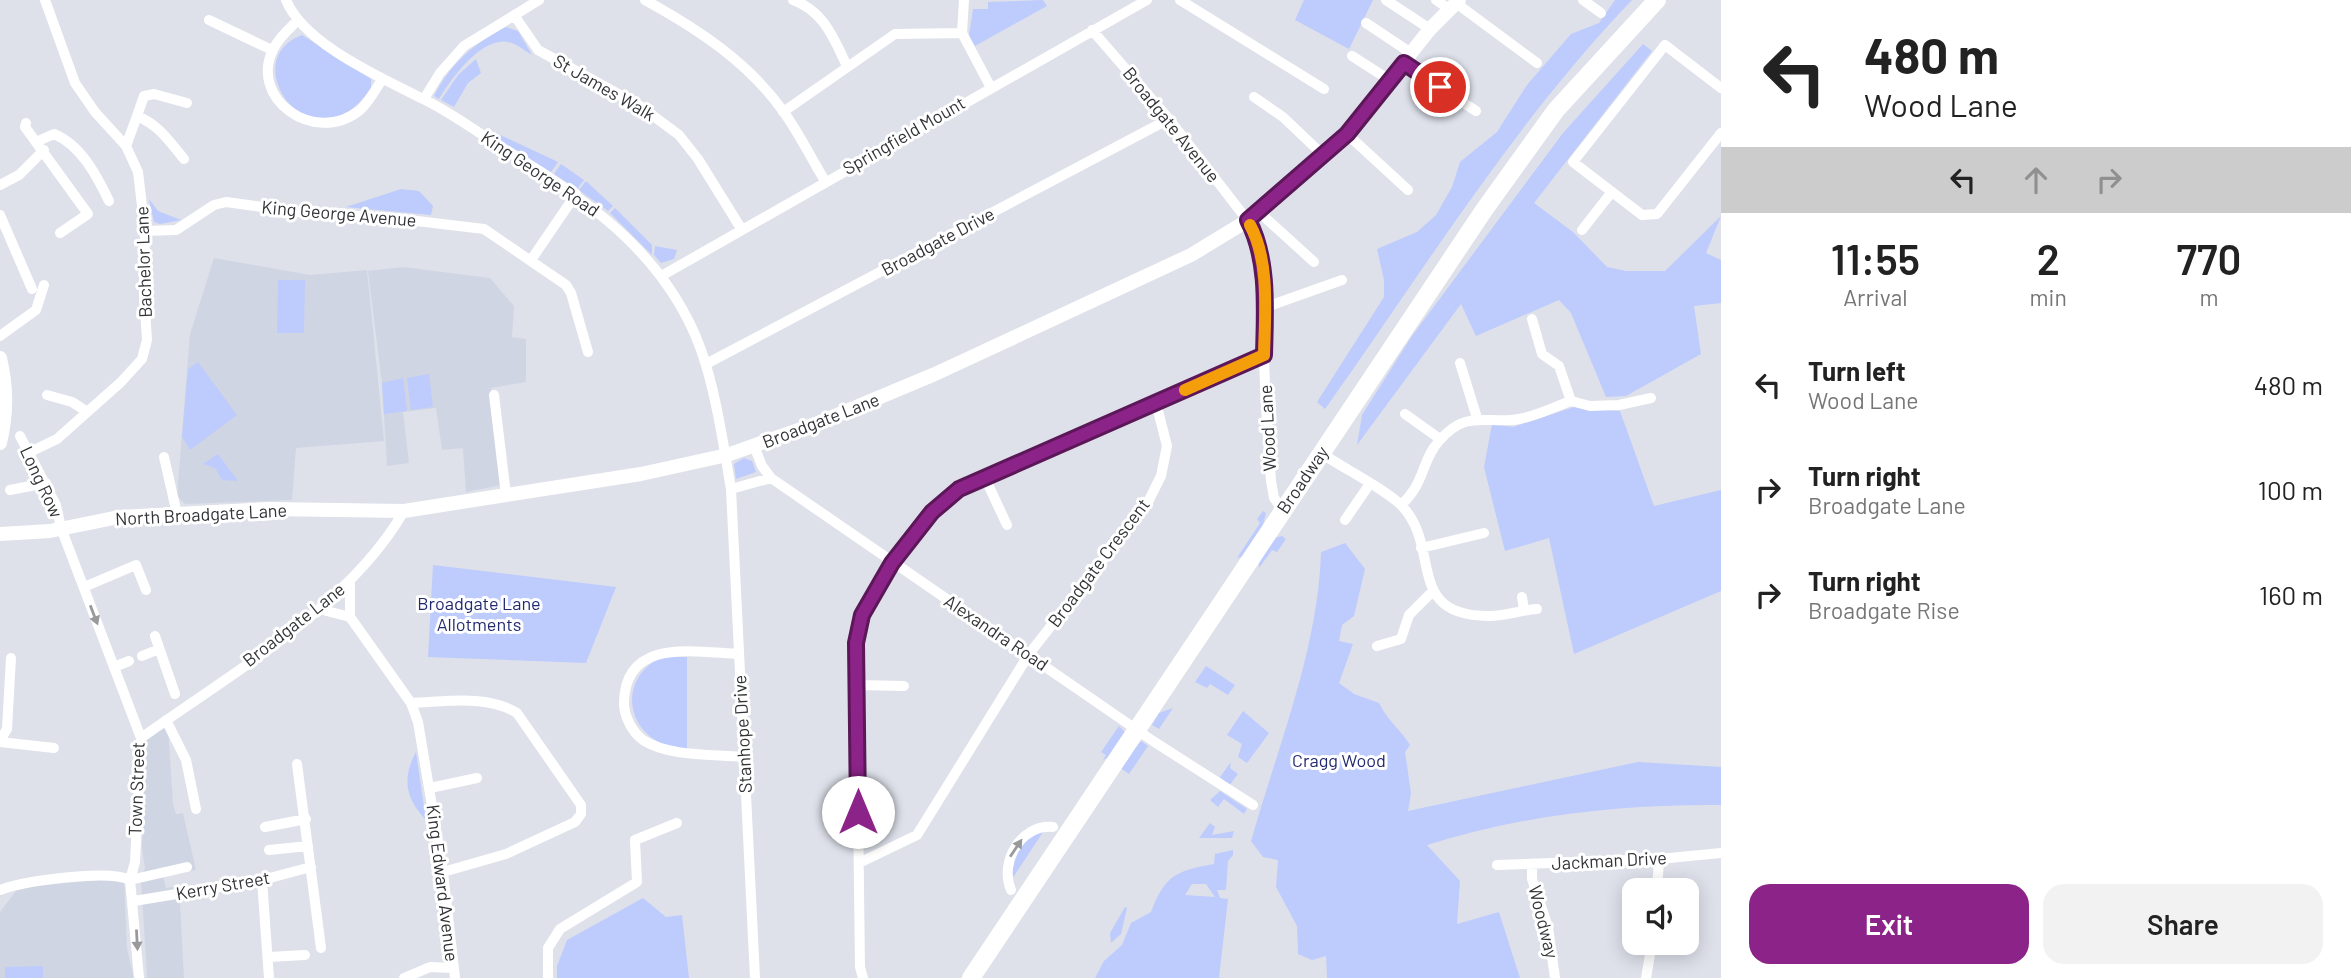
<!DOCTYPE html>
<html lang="en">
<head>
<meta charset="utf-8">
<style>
  body { margin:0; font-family:Barlow,sans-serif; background:#f2f2f2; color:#222; height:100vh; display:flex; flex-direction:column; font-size:26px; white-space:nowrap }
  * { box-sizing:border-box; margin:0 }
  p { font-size:23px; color:#767676 }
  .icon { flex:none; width:38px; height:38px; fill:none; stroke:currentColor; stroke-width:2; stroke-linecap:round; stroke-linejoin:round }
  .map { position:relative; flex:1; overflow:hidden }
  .side { display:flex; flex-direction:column; background:#fff; width:630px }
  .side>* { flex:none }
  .guide { background:#fff; color:#222; overflow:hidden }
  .tools { position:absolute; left:1622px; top:878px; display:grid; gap:14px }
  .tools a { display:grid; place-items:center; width:77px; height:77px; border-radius:14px; background:#fff; box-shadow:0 4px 18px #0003; font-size:35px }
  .pin { position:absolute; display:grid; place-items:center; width:60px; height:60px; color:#fff; margin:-30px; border:4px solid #fff; border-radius:50%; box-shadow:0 2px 7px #0007 }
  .me { position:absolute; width:77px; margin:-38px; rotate:0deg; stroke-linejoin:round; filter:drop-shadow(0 0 5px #0008) }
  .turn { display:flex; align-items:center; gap:24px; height:147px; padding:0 28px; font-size:32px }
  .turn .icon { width:91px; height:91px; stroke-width:2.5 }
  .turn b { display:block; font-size:49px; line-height:60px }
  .lanes { display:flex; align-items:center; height:66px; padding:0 28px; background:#0003; justify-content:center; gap:35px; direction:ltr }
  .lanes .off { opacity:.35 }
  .eta { display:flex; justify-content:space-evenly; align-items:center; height:119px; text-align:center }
  .eta b { font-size:42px; font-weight:600; line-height:49px }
  .cta { display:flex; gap:14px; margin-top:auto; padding:14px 28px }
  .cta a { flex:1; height:80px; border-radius:21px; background:#8c2388; color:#fff; font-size:28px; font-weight:600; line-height:80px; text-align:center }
  .cta a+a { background:#f2f2f2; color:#222 }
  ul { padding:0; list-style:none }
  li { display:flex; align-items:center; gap:21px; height:105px; padding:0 28px }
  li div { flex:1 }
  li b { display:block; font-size:26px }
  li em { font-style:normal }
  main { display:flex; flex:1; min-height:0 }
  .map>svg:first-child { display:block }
</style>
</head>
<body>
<main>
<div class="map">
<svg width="1721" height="978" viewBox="0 0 1721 978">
  <rect width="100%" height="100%" fill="#dee1ea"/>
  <path fill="#d0d5e4" d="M 214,258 L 310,275 L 367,270 L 384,441 L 296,448 L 292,500 L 185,504 L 177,496 L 190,334 Z
    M 403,267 L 490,278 L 514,306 L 512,337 L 526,339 L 526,382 L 491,388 L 501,485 L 466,492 L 463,448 L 442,450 L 436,408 L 403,412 L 409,463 L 387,466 L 382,383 L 368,271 Z
    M 168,726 L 173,804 L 176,814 L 183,813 L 196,870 L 163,876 L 166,888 L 179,886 L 184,978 L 147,978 L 141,879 L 145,868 L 142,848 L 145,743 L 150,735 Z
    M 124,878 L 127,949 L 134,978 L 0,978 L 0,912 L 19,887 Z"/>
  <path fill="#becbfd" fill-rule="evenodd" d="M 1043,0 L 1047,6 L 975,46 L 969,36 L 973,9 L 988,9 L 988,2 Z
    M 1304,0 L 1373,0 L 1349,49 L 1295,20 Z
    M 1615,0 L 1632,0 C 1513,124 1424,270 1325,409 L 1317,402 L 1384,297 L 1384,280 L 1377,249 L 1417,232 L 1436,215 L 1452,187 L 1460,162 L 1497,132 L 1527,85 L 1571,34 L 1599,23 Z
    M 506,27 L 518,31 L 532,55 C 525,51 516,43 508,42 C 481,37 451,79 439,99 L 434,96 C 451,63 473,44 506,27 Z
    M 302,35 L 371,79 L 371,88 C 313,173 233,61 302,35 Z
    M 1643,44 L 1652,51 L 1534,203 L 1573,232 L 1607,267 L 1626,271 L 1665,271 L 1721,216 L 1706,253 L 1721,260 L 1721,303 L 1694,306 L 1701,354 L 1626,396 L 1606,397 L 1571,313 L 1559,300 L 1476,336 L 1461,304 L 1357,445 L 1362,415 L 1412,336 L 1563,133 Z
    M 476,59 L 481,73 L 468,83 L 454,107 L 441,100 L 458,75 Z
    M 496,133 L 558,162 L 551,172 L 493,138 Z
    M 561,164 L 584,180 L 577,189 L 554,174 Z
    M 586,181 L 613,206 L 608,211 L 579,190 Z
    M 401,189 L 419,191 L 433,206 L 431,215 L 346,207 Z
    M 149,199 L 158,211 L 181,220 L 160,224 L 154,222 Z
    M 615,208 L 652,245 L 652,255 L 610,213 Z
    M 655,246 L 677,250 L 674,259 L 661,263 L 654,255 Z
    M 278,280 L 305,280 L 304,333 L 277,333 Z
    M 198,362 L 237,415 L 190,450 L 182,437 L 188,369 Z
    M 429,374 L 433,407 L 411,410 L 407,378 Z
    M 403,378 L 407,411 L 384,414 L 382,383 Z
    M 1574,407 L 1620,411 L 1654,506 L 1721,490 L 1721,591 L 1574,654 L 1549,538 L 1505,551 L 1484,467 L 1492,424 L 1513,427 Z
    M 218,454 L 238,481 L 222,480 L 215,468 L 203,464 Z
    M 744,458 L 752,461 L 756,472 L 736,479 L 734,464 Z
    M 1263,511 L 1266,513 L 1262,528 L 1244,556 L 1237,558 L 1260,523 L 1257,519 Z
    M 1282,536 L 1286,539 L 1277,552 L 1272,550 L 1259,568 L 1259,560 L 1274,538 Z
    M 1345,543 L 1365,569 L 1354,616 L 1342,625 L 1339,641 L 1353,644 L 1339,683 L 1354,694 L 1379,703 C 1387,720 1400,729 1410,745 L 1405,752 L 1411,793 L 1408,811 L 1638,762 L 1721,767 L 1721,805 C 1623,804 1521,815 1427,845 L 1460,881 L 1457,924 L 1499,912 L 1520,978 L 1327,978 L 1326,956 L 1312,960 L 1298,954 L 1297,926 L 1276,887 L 1278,860 L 1263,857 L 1251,841 C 1278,746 1318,650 1321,552 Z
    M 433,565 L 616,587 L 586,663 L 428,657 Z
    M 663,657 L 687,657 L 687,749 C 677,747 664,746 655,740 C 621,718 626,672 663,657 Z
    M 1206,666 L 1235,685 L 1228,695 L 1210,684 L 1207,688 L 1195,682 Z
    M 1173,708 L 1159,729 L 1152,725 L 1159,713 Z
    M 1243,711 L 1269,733 L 1247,763 L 1238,757 L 1242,744 L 1227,735 Z
    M 1119,726 L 1126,733 L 1109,757 L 1103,760 L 1106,755 L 1101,752 Z
    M 1141,741 L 1148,746 L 1129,774 L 1122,769 L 1122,764 Z
    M 416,752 L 426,820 C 405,798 402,778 416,752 Z
    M 1231,762 L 1230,768 L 1238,774 L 1229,786 L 1220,777 Z
    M 1220,791 L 1247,809 L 1244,814 L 1224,799 L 1218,807 L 1210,800 Z
    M 1210,823 L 1215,827 L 1212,835 L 1234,831 L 1232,838 L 1199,838 Z
    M 1045,829 L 1010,882 L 1015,854 L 1022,849 L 1021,842 Z
    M 1233,850 L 1233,855 L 1228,861 L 1226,890 L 1217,890 L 1220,898 L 1228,899 L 1219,978 L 1095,978 L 1104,961 L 1122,945 L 1131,923 L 1151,912 C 1165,875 1176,871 1214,864 L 1215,854 ZM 1192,884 L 1206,884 L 1215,897 L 1185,895 Z
    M 643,898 L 666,917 L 682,915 L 689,978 L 557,978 L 557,966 L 567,940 Z
    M 1125,907 L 1127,908 L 1121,934 L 1111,943 L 1110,933 Z
    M 43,966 L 43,978 L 5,978 L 5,967 Z"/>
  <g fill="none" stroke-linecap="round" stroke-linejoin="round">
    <path stroke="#fff" stroke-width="10" d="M 286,0 C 304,44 380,77 421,98 C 451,112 478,133 506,150 C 594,203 676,263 706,365 C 718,406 724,448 731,489 L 755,978
      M 645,0 C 698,29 748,62 783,111 C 799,133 811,158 825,181
      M 793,0 C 824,11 834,39 847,66
      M 1180,0 L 1324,89
      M 1386,0 L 1430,29
      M 1436,0 L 1449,9
      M 1583,0 L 1601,13
      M 1456,3 L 1537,63
      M 514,15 L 538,50 L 640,106 L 679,135 L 698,159 L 742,230
      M 209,20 L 272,50
      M 298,20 C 290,28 279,37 274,48 C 247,97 314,147 360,110 C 369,102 376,89 382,79
      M 1366,23 L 1411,53
      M 1092,30 L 1169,119 L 1248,221 C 1270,262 1262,312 1264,357 C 1265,399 1268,440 1271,481 L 1274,498 L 1283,510
      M 962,33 L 964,0
      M 1352,56 L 1391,81
      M 1404,63 L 1476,111
      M 1721,88 L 1665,45 L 1573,162 L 1642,215 L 1657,214 L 1721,133
      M 1254,97 L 1283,117 L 1324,156
      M 424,99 L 440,73 L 464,46 L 539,0
      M 783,112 L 895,34 L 962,33 L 990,86
      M 137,116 L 144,96 L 154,94 L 187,103
      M 26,123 L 25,127 L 88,214 L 60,233
      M 1347,134 L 1408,190
      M 36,142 L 54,134 C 81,145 97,176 109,201
      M 126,146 L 137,116 C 159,125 169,141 184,159
      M 0,185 L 19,175 L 44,150
      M 1260,213 L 1314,262
      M 0,215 L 32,289
      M 1582,230 L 1611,193
      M 145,231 L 176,230 L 214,205 L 226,202 L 306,213 L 392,218 L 484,229 L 566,285 L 571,293 L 588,352
      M 531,260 L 576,194
      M 663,275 L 1147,0
      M 1266,307 L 1342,280
      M 0,336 L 36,310 L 44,285
      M 1460,363 L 1477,418
      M 706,364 L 1169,119
      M 47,395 L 72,402 L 86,411
      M 494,395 L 506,495
      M 1571,401 L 1590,406 L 1619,405 L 1651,398
      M 1405,414 L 1440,439
      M 20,436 L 56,505 L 61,528 L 141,738 L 135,862 L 130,880 L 139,978
      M 754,446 L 762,466 L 771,478 L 1153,741 L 1253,805
      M 28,453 L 57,439 L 121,382 L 142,359 L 147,340 L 144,294 L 145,231 L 138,172 L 126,146 L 95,112 L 75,83 L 45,0
      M 1321,453 C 1343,468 1385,489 1402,506 C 1442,548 1404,616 1489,616 C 1506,616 1521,610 1537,609
      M 164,457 L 177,514
      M 985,478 L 1007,525
      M 731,489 L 771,478
      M 10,490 L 46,483
      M 1401,505 C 1426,482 1421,461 1439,441 C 1467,408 1488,425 1519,419 C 1536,416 1554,407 1571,401 L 1559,366 L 1542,354 L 1532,319
      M 1345,520 L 1369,485
      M 1421,548 L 1484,533
      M 350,581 L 350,617 L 411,703 L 418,722 L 443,872 L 455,978
      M 84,587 L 136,565 L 146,590
      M 1522,597 L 1524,610
      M 319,609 L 350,617
      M 155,636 L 175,694
      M 1377,646 L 1401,639 L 1409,615 L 1432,592
      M 739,654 C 695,652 625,637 624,703 C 624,716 632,732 643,740 C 669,757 713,754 743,757
      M 142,656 L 159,649
      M 114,667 L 129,661
      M 858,685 L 904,686
      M 411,703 C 445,702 486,694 517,713 L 581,805 L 581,814 L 575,822 L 506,854 L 443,872
      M 166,720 L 186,760 L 196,809
      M 141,738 C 230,674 349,607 404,511
      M 0,741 L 7,729 L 11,658
      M 0,742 L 54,748
      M 297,764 L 321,948
      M 430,788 L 477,778
      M 265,827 L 306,819
      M 269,850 L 308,846
      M 859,863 L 917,835 L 1029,654 L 1147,504 L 1161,476 L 1167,446 L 1156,403
      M 1497,865 L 1659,859 L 1721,853
      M 1532,865 L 1532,879 L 1548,927 L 1555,978
      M 130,880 L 187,867
      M 262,880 L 269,978
      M 0,890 C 24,881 108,869 130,880
      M 1011,890 C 999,862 1021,824 1053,827
      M 1657,891 L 1659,859
      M 134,901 L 262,880 L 311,867
      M 269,957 L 305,955
      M 404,978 L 430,967 L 452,968
      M 548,978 L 548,948 L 560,929 L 637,882 L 635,840 L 677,823
      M 863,978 L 860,967 L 856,643 C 868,583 912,527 959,489 L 1264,355
      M 1646,978 L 1652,943"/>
    <path stroke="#fff" stroke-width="14" d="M 0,358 C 7,389 7,412 0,443
      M 0,534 L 50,531 L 119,517 L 177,514 L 269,509 L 404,511 L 641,474 L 727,455 L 818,423 L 935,374 L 1191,255 L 1260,213 L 1347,134 L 1430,29 L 1459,0"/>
    <path stroke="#fff" stroke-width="18" d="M 971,978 L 1484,210 L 1556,110 L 1657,0"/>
  </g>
  <defs><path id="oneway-solid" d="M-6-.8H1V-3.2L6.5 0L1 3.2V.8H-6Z" transform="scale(1.75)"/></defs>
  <g fill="#98999a">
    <use href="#oneway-solid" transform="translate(94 615) rotate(69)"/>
    <use href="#oneway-solid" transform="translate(1016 848) rotate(-56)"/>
    <use href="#oneway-solid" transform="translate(137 940) rotate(87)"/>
  </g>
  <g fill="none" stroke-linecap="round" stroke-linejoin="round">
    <defs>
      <path id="route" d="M 858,812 L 856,643 L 862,615 L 892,563 L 932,512 L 959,489 L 1264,355 C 1265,311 1269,260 1248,220 L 1347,134 L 1404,63 L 1440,87"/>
    </defs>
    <use href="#route" stroke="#5b1758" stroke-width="18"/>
    <use href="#route" stroke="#8c2388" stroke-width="12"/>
    <path stroke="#f59e0b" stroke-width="12" d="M 1185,390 L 1264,355 C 1265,314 1270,261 1250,225"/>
  </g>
  <g text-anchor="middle" stroke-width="6" stroke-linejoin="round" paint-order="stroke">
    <g font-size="18" fill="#323336" stroke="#fff">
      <text transform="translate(604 88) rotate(30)" y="6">St James Walk</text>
      <text transform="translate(1171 125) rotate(51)" y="6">Broadgate Avenue</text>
      <text transform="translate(904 136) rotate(-30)" y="6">Springfield Mount</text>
      <text transform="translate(540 174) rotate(34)" y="6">King George Road</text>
      <text transform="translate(339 214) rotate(5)" y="6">King George Avenue</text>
      <text transform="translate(938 242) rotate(-28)" y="6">Broadgate Drive</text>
      <text transform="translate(144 262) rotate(-92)" y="6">Bachelor Lane</text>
      <text transform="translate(821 421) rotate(-21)" y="6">Broadgate Lane</text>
      <text transform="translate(1268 428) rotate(-93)" y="6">Wood Lane</text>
      <text transform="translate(1303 480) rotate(-56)" y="6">Broadway</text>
      <text transform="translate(41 482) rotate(65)" y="6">Long Row</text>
      <text transform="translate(201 515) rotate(-3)" y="6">North Broadgate Lane</text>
      <text transform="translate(1099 563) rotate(-53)" y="6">Broadgate Crescent</text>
      <text transform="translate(294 625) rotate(-38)" y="6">Broadgate Lane</text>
      <text transform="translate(996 633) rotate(34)" y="6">Alexandra Road</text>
      <text transform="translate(743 734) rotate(-93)" y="6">Stanhope Drive</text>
      <text transform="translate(137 789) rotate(-88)" y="6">Town Street</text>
      <text transform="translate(1609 861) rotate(-3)" y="6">Jackman Drive</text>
      <text transform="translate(442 883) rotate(83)" y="6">King Edward Avenue</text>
      <text transform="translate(223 886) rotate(-10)" y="6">Kerry Street</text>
      <text transform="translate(1543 922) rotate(76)" y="6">Woodway</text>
    </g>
    <g font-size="18" fill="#222a70" stroke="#fff">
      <text x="479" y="610">Broadgate Lane<tspan x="479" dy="21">Allotments</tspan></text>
      <text x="1339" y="767">Cragg Wood</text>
    </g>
  </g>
</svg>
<div class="tools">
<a><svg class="icon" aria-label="sound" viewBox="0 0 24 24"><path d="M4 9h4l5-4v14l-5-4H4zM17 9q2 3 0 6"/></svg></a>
</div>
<div class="pin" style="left:1440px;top:87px;background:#d93025"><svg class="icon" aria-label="arrive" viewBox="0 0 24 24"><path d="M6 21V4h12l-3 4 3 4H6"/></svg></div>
<svg class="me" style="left:858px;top:812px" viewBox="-20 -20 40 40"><circle r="19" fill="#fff"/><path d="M0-13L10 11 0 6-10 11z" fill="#8c2388"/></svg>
</div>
<section class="side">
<div class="guide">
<div class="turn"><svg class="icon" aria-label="left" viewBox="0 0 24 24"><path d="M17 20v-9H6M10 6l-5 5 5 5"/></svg><div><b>480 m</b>Wood Lane</div></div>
<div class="lanes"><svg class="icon" aria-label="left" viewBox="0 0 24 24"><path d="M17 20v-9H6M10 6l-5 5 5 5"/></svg><svg class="icon off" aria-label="ahead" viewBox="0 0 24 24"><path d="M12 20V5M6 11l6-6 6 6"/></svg><svg class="icon off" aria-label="right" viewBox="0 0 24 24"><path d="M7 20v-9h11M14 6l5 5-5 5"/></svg></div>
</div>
<div class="eta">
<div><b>11:55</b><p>Arrival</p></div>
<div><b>2</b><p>min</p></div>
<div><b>770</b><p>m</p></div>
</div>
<ul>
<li><svg class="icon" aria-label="left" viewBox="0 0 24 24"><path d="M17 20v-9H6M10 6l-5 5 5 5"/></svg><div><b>Turn left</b><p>Wood Lane</p></div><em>480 m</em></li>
<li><svg class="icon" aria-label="right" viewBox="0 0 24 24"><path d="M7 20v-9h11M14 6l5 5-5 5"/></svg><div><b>Turn right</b><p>Broadgate Lane</p></div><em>100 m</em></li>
<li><svg class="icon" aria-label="right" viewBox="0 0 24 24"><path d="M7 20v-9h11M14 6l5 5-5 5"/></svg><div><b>Turn right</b><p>Broadgate Rise</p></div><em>160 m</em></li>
</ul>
<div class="cta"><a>Exit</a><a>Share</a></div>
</section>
</main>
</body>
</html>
